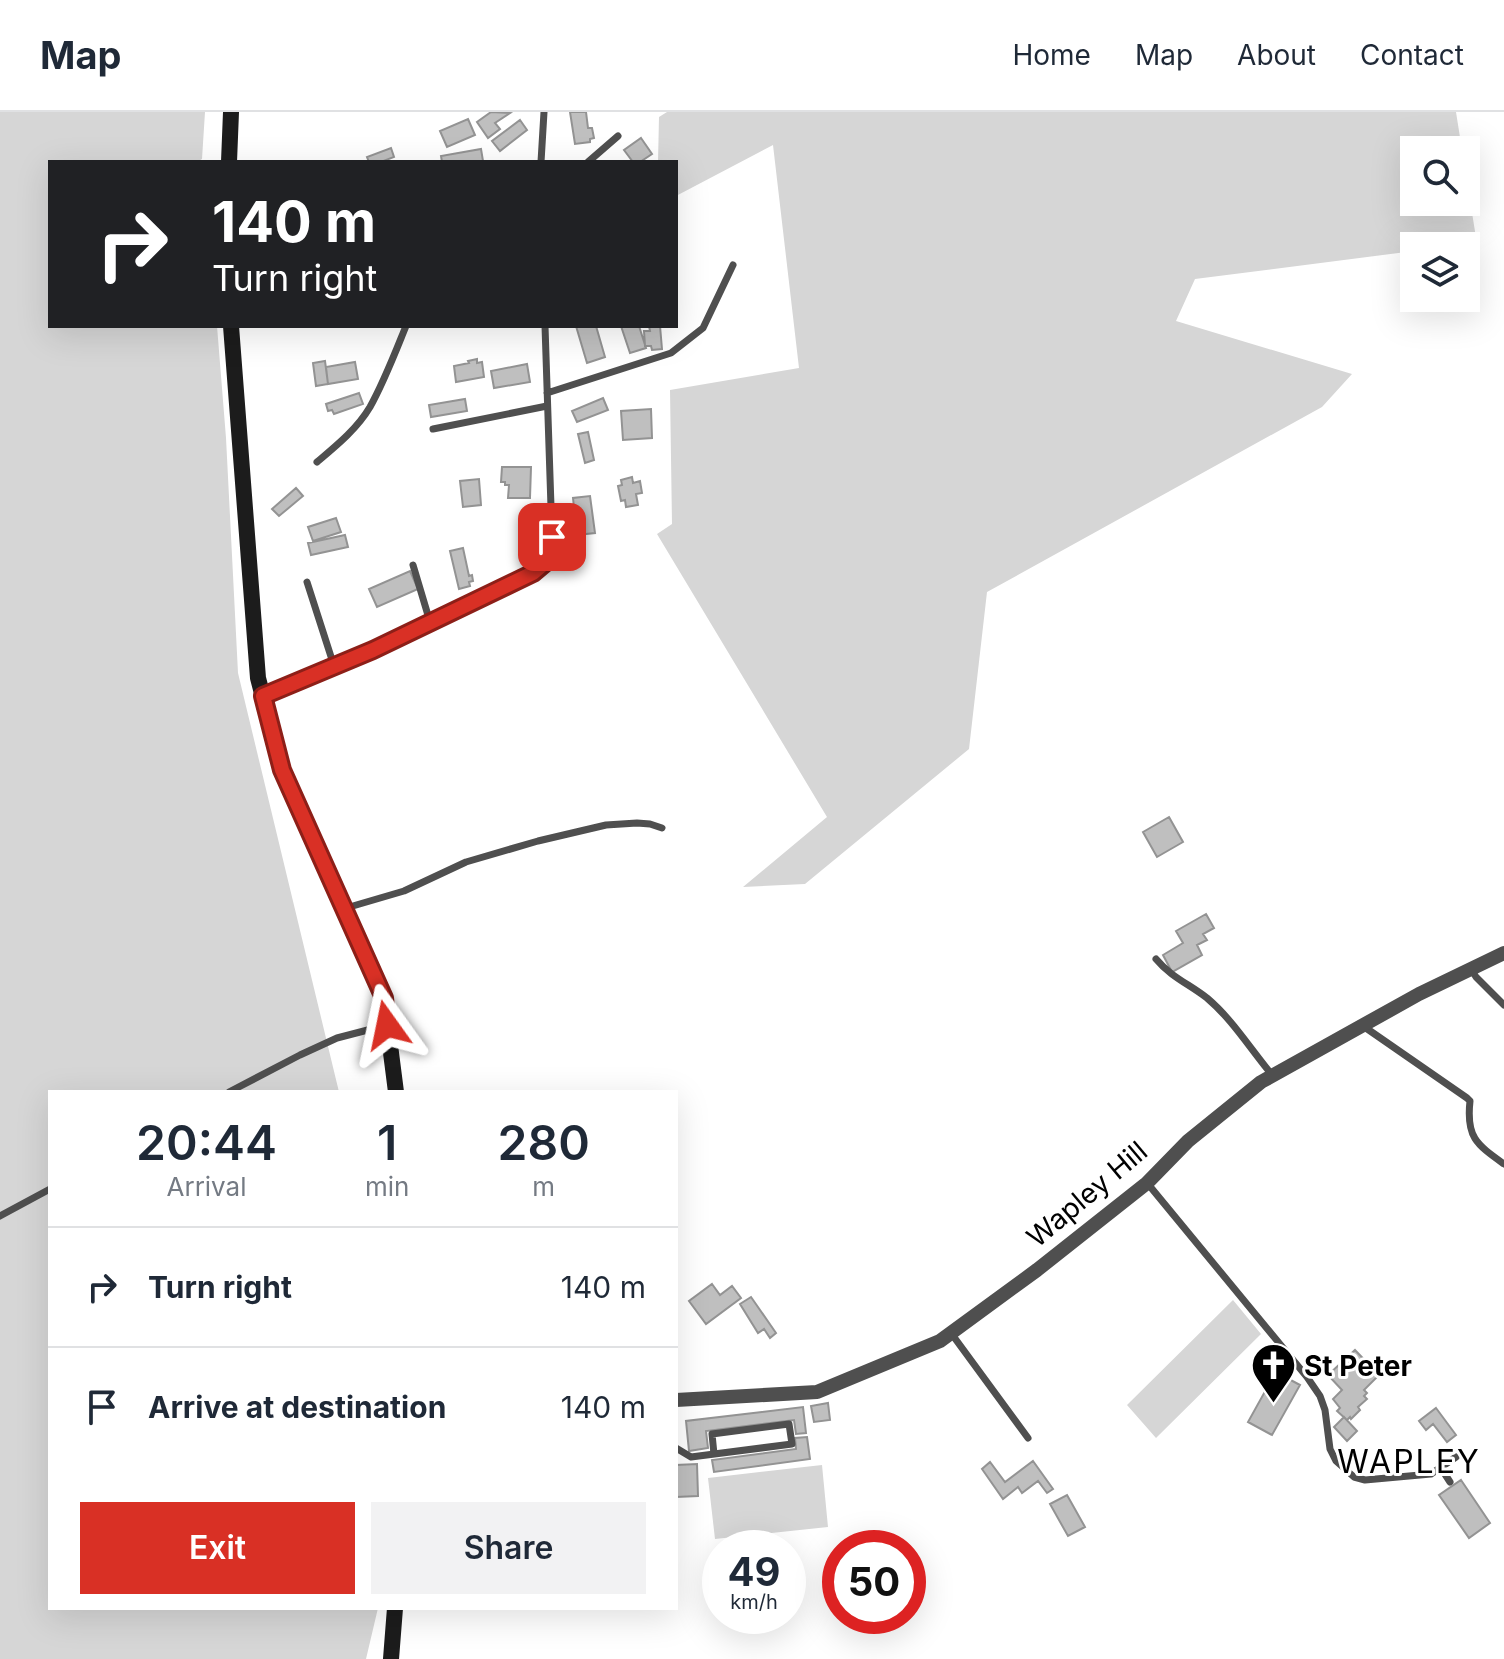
<!DOCTYPE html>
<html lang="en">
<head>
<meta charset="utf-8">
<style>
  body { margin:0; font-family:Inter,sans-serif; background:#f2f2f3; color:#1f2937; height:100vh; display:flex; flex-direction:column; font-size:30px; white-space:nowrap }
  * { box-sizing:border-box; margin:0 }
  p { font-size:26px; color:#747a83 }
  .icon { flex:none; width:44px; height:44px; fill:none; stroke:currentColor; stroke-width:2; stroke-linecap:round; stroke-linejoin:round }
  .map { position:relative; flex:1; overflow:hidden }
  .panel { position:absolute; left:48px; top:978px; width:630px; height:520px; display:flex; flex-direction:column; background:#fff; border-radius:0px; box-shadow:0 8px 32px #0002 }
  .panel>* { flex:none }
  .hud { position:absolute; left:48px; top:48px; width:630px; height:168px; border-radius:0px; box-shadow:0 8px 32px #0002; background:#202124; color:#fff; overflow:hidden }
  .buttons { position:absolute; left:1400px; top:24px; display:grid; gap:16px }
  .buttons a { display:grid; place-items:center; width:80px; height:80px; border-radius:0px; background:#fff; box-shadow:0 8px 32px #0002; font-size:40px }
  .speed { position:absolute; left:702px; top:1418px; display:flex; gap:16px; font-size:40px; font-weight:700; text-align:center }
  .speed>* { display:grid; place-content:center; width:104px; height:104px; border-radius:50%; background:#fff; box-shadow:0 8px 32px #0002; line-height:1 }
  .speed small { font-size:20px; font-weight:400 }
  .speed .limit { border:12px solid #d22; background:#fff; color:#111 }
  .pin { position:absolute; display:grid; place-items:center; width:68px; height:68px; color:#fff; margin:-34px; border-radius:16px; box-shadow:0 4px 12px #0006 }
  .me { position:absolute; width:88px; margin:-44px; rotate:348deg; stroke-linejoin:round; filter:drop-shadow(0 0 6px #0008) }
  .turn { display:flex; align-items:center; gap:28px; height:168px; padding:0 32px; font-size:36px }
  .turn .icon { width:104px; height:104px; stroke-width:2.5 }
  .turn b { display:block; font-size:56px; line-height:68px }
  .eta { display:flex; justify-content:space-evenly; align-items:center; height:136px; text-align:center }
  .eta b { font-size:48px; font-weight:600; line-height:56px }
  .action { display:flex; gap:16px; margin-top:auto; padding:16px 32px }
  .action a { flex:1; height:92px; border-radius:0px; background:#d93025; color:#fff; font-size:32px; font-weight:600; line-height:92px; text-align:center }
  .action a+a { background:#f2f2f3; color:#1f2937 }
  ul { padding:0; list-style:none }
  li { display:flex; align-items:center; gap:24px; height:120px; padding:0 32px; border-top:2px solid #e0e1e3 }
  li div { flex:1 }
  li b { display:block; font-size:30px }
  li em { font-style:normal }
  header { display:flex; align-items:center; gap:48px; box-sizing:border-box; height:112px; padding:0 40px; background:#fff; border-bottom:2px solid #e0e1e3 }
  header strong { font-size:38px }
  nav { display:flex; gap:44px; margin-inline-start:auto; font-size:28px }
  .map>svg:first-child { display:block }
</style>
</head>
<body>
<header>
<strong>Map</strong>
<nav><a>Home</a><a>Map</a><a>About</a><a>Contact</a></nav>
</header>
<div class="map">
<svg width="1504" height="1547" viewBox="0 0 1504 1547">
  <rect width="100%" height="100%" fill="#fff"/>
  <path fill="#d6d6d6" d="M 0,0 L 205,0 L 202,47 L 197,50 L 50,50 L 50,214 L 217,214 L 226,326 L 238,561 L 339,980 L 50,980 L 50,1496 L 378,1496 L 366,1547 L 0,1547 Z
    M 667,0 L 1456,0 L 1462,38 L 1414,38 L 1414,90 L 1466,90 L 1466,63 L 1477,132 L 1457,134 L 1414,134 L 1414,139 L 1195,167 L 1176,209 L 1352,262 L 1322,295 L 987,480 L 969,637 L 805,772 L 743,775 L 827,705 L 657,422 L 672,412 L 670,278 L 799,256 L 773,33 L 676,84 L 676,50 L 658,50 L 659,5 Z
    M 1233,1188 L 1261,1222 L 1156,1326 L 1127,1293 Z
    M 822,1353 L 828,1415 L 715,1427 L 708,1366 Z"/>
  <path fill="#bfbfbf" stroke="#939393" stroke-width="2" d="M 491,0 L 510,1 L 495,11 L 500,17 L 488,26 L 477,10 Z
    M 570,0 L 586,0 L 588,16 L 592,16 L 594,26 L 590,27 L 590,30 L 575,32 Z
    M 468,7 L 475,23 L 447,35 L 440,19 Z
    M 520,8 L 527,18 L 500,39 L 492,29 Z
    M 641,26 L 652,42 L 640,50 L 633,50 L 624,38 Z
    M 391,36 L 394,45 L 381,50 L 369,50 L 367,45 Z
    M 481,37 L 483,49 L 442,50 L 441,44 Z
    M 576,214 L 596,214 L 605,245 L 587,251 Z
    M 621,214 L 639,214 L 646,236 L 630,241 Z
    M 649,214 L 660,214 L 662,237 L 652,238 L 651,234 L 645,234 L 644,219 L 650,219 Z
    M 477,247 L 477,251 L 482,250 L 484,265 L 456,270 L 454,254 L 469,251 L 468,249 Z
    M 325,249 L 328,272 L 316,274 L 313,251 Z
    M 355,250 L 358,267 L 328,272 L 326,255 Z
    M 527,252 L 530,270 L 494,276 L 491,259 Z
    M 359,281 L 363,292 L 334,302 L 332,298 L 328,299 L 326,292 Z
    M 603,286 L 608,298 L 577,310 L 572,299 Z
    M 465,287 L 467,299 L 431,305 L 429,293 Z
    M 651,297 L 652,326 L 623,328 L 621,299 Z
    M 588,320 L 594,348 L 585,351 L 578,322 Z
    M 502,355 L 531,355 L 530,386 L 508,386 L 509,373 L 505,373 L 505,370 L 501,370 Z
    M 632,365 L 633,371 L 640,369 L 642,381 L 636,382 L 638,393 L 626,395 L 625,388 L 621,389 L 618,374 L 622,373 L 621,368 Z
    M 479,367 L 481,393 L 463,395 L 460,369 Z
    M 296,376 L 303,384 L 279,404 L 272,397 Z
    M 590,384 L 595,421 L 577,423 L 573,386 Z
    M 336,406 L 341,420 L 313,429 L 308,415 Z
    M 345,423 L 348,435 L 311,443 L 308,431 Z
    M 463,436 L 469,464 L 472,463 L 473,469 L 469,470 L 470,474 L 459,477 L 450,439 Z
    M 410,459 L 418,477 L 377,495 L 369,477 Z
    M 1169,705 L 1183,730 L 1157,745 L 1143,720 Z
    M 1206,802 L 1214,816 L 1203,822 L 1207,828 L 1197,833 L 1202,843 L 1172,860 L 1163,843 L 1183,831 L 1176,819 Z
    M 712,1172 L 720,1183 L 732,1174 L 741,1186 L 706,1212 L 689,1189 Z
    M 751,1185 L 776,1221 L 770,1226 L 764,1217 L 758,1221 L 740,1192 Z
    M 1355,1238 L 1379,1263 L 1364,1278 L 1367,1281 L 1364,1284 L 1367,1287 L 1358,1295 L 1360,1298 L 1351,1307 L 1350,1305 L 1347,1308 L 1337,1299 L 1340,1296 L 1333,1287 L 1342,1278 L 1328,1263 Z
    M 1285,1265 L 1300,1273 L 1272,1323 L 1248,1310 L 1268,1274 L 1277,1279 Z
    M 828,1291 L 830,1308 L 814,1310 L 811,1294 Z
    M 803,1295 L 806,1321 L 796,1322 L 794,1308 L 706,1319 L 708,1336 L 689,1339 L 686,1309 Z
    M 1436,1296 L 1456,1323 L 1447,1330 L 1433,1312 L 1426,1318 L 1419,1309 Z
    M 1344,1305 L 1357,1319 L 1347,1329 L 1334,1315 Z
    M 807,1325 L 810,1347 L 714,1360 L 712,1348 L 796,1337 L 795,1326 Z
    M 1033,1349 L 1053,1377 L 1047,1381 L 1038,1369 L 1022,1381 L 1018,1375 L 1003,1387 L 982,1357 L 990,1350 L 1005,1370 Z
    M 697,1352 L 698,1384 L 676,1385 L 676,1353 Z
    M 1461,1368 L 1490,1411 L 1469,1426 L 1439,1383 Z
    M 1067,1383 L 1085,1415 L 1068,1424 L 1050,1392 Z"/>
  <g fill="none" stroke-linecap="round" stroke-linejoin="round">
    <path stroke="#4f4f4f" stroke-width="7" d="M 541,50 L 544,0
      M 588,50 L 618,24
      M 547,281 L 671,241 L 703,216 L 733,153
      M 433,317 L 547,294
      M 317,350 C 336,334 357,317 370,295 C 384,270 395,241 406,214
      M 413,453 L 430,510
      M 307,470 L 334,554
      M 265,583 L 373,538 L 533,461 L 546,450 L 552,425 L 545,214
      M 346,796 L 404,779 L 466,750 L 538,729 L 606,713 L 637,711 L 650,712 L 662,716
      M 1156,847 C 1171,865 1189,872 1207,886 C 1233,908 1251,938 1273,964
      M 1471,857 L 1476,865 L 1504,893
      M 1363,914 L 1467,986 L 1470,989 C 1466,1025 1476,1032 1504,1052
      M 229,980 L 300,943 L 337,926 L 387,913
      M 1148,1072 L 1307,1265 L 1320,1284 L 1325,1298 L 1330,1337 L 1336,1349 L 1354,1365 L 1365,1368 L 1431,1362 L 1456,1345
      M 0,1104 L 50,1077
      M 951,1221 L 1028,1326
      M 676,1336 L 691,1345 L 792,1332 L 789,1312 L 712,1322 L 714,1342
      M 1441,1356 L 1450,1370"/>
    <path stroke="#4f4f4f" stroke-width="14" d="M 676,1288 L 817,1280 L 940,1229 L 1037,1158 L 1147,1071 L 1188,1029 L 1261,970 L 1419,882 L 1504,841"/>
    <path stroke="#1c1c1c" stroke-width="16" d="M 229,50 L 231,0
      M 231,214 L 258,566 L 282,658 L 384,886 L 396,980
      M 391,1547 L 395,1496"/>
  </g>
  <g fill="none" stroke-linecap="round" stroke-linejoin="round">
    <defs>
      <path id="route" d="M 387,913 L 384,886 L 282,658 L 263,584 L 373,538 L 533,461 L 546,450 L 552,425"/>
    </defs>
    <use href="#route" stroke="#8d1f18" stroke-width="20"/>
    <use href="#route" stroke="#d93025" stroke-width="14"/>
  </g>
  <defs>
    <symbol id="church-pin" viewBox="-11 -11 22 30"><path d="M0 17L-7.5 6A9.5 9.5 0 1 1 7.5 6Z" fill="#000" stroke="#fff"/><path d="M-1.2-6h2.4v3.5h3.3v2.4h-3.3V6h-2.4V-.1h-3.3v-2.4h3.3Z" fill="#fff"/></symbol>
  </defs>
  <g fill-rule="evenodd">
    <use href="#church-pin" x="1248" y="1228" width="51" height="69"/>
  </g>
  <g text-anchor="middle" stroke-width="6" stroke-linejoin="round" paint-order="stroke">
    <g font-size="28" fill="#000" stroke="#fff">
      <text transform="translate(1087 1082) rotate(-40)" y="10">Wapley Hill</text>
    </g>
    <g font-size="28" font-weight="bold" fill="#000" stroke="#fff" text-anchor="start">
      <text x="1304" y="1264">St Peter</text>
    </g>
    <g font-size="32" letter-spacing="2" fill="#000" stroke="#fff">
      <text x="1409" y="1361">WAPLEY</text>
    </g>
  </g>
</svg>
<div class="buttons">
<a><svg class="icon" aria-label="search" viewBox="0 0 24 24"><circle cx="10" cy="10" r="6"/><path d="M15 15l6 6"/></svg></a>
<a><svg class="icon" aria-label="layers" viewBox="0 0 24 24"><path d="M12 4l9 5-9 5-9-5zM3 14l9 5 9-5"/></svg></a>
</div>
<div class="speed"><div>49<small>km/h</small></div><div class="limit">50</div></div>
<div class="pin" style="left:552px;top:425px;background:#d93025"><svg class="icon" aria-label="arrive" viewBox="0 0 24 24"><path d="M6 21V4h12l-3 4 3 4H6"/></svg></div>
<svg class="me" style="left:387px;top:913px" viewBox="-20 -20 40 40"><path d="M0-17L14 15 0 8-14 15z" fill="#d93025" stroke="#fff" stroke-width="4"/></svg>
<div class="hud">
<div class="turn"><svg class="icon" aria-label="right" viewBox="0 0 24 24"><path d="M7 20v-9h11M14 6l5 5-5 5"/></svg><div><b>140 m</b>Turn right</div></div>
</div>
<section class="panel">
<div class="eta">
<div><b>20:44</b><p>Arrival</p></div>
<div><b>1</b><p>min</p></div>
<div><b>280</b><p>m</p></div>
</div>
<ul>
<li><svg class="icon" aria-label="right" viewBox="0 0 24 24"><path d="M7 20v-9h11M14 6l5 5-5 5"/></svg><div><b>Turn right</b></div><em>140 m</em></li>
<li><svg class="icon" aria-label="arrive" viewBox="0 0 24 24"><path d="M6 21V4h12l-3 4 3 4H6"/></svg><div><b>Arrive at destination</b></div><em>140 m</em></li>
</ul>
<div class="action"><a>Exit</a><a>Share</a></div>
</section>
</div>
</body>
</html>
